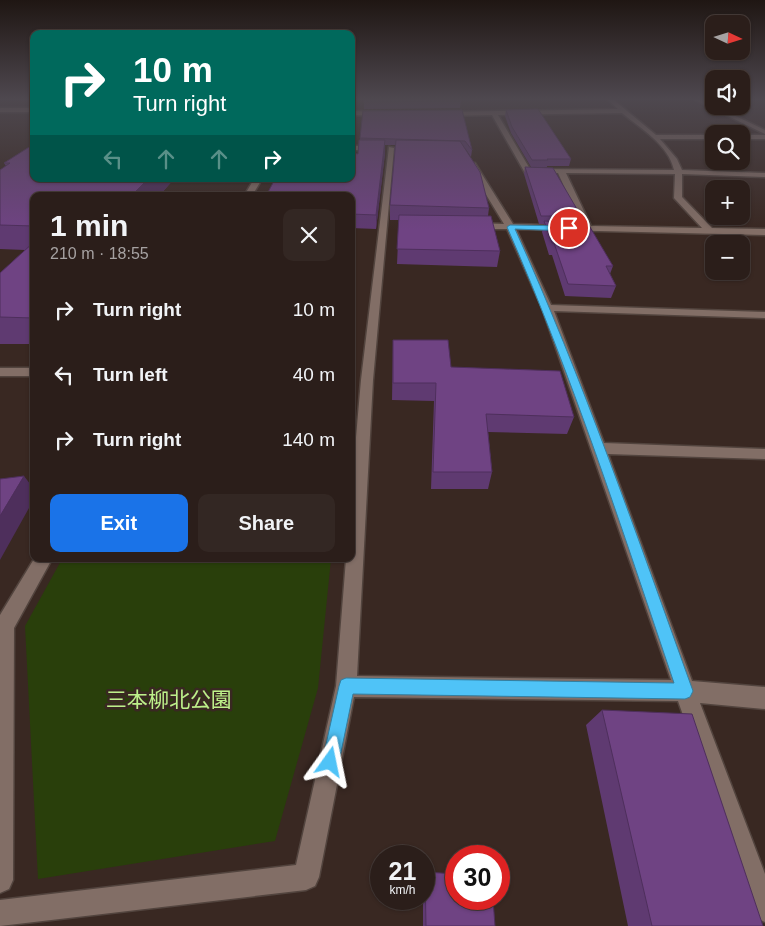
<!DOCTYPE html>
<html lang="en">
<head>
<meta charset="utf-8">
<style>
  body { margin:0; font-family:Helvetica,"Noto Sans JP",sans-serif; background:#332723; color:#f1f3f6; height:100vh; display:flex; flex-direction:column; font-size:19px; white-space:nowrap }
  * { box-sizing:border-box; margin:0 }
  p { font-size:16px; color:#a6a2a2 }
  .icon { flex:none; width:28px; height:28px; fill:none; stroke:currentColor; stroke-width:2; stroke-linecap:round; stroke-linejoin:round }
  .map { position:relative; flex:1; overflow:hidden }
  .sheet { position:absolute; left:30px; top:192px; width:325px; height:370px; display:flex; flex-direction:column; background:#2b1e1a; border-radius:10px; box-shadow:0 1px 4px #0004,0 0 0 1px #473c39 }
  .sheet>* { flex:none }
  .banner { position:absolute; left:30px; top:30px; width:325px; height:152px; border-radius:10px; box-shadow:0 1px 4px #0004,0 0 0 1px #473c39; background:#00695c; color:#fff; overflow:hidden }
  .needle { width:32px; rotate:94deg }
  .controls { position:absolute; left:705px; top:15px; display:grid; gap:10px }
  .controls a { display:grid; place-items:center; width:45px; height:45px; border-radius:10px; background:#2b1e1a; box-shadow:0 1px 4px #0004,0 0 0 1px #473c39; font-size:25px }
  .speed { position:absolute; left:370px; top:845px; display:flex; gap:10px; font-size:25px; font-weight:700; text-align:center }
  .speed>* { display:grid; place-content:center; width:65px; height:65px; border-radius:50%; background:#2b1e1a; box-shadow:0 1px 4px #0004,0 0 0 1px #473c39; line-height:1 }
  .speed small { font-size:12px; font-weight:400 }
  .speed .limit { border:8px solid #d22; background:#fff; color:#111 }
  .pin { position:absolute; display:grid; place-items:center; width:42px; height:42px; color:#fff; margin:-21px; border:2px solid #fff; border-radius:50%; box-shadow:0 1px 5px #0007 }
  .me { position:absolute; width:55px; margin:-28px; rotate:12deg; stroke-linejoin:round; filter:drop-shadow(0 0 4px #0008) }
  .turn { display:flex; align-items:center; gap:18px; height:105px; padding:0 20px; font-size:22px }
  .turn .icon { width:65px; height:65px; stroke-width:2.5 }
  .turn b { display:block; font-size:35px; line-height:42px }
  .lanes { display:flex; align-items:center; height:48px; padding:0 20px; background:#0003; justify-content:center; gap:25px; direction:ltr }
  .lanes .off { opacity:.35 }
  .round { display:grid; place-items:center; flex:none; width:52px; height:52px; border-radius:10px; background:#332723 }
  .overview { display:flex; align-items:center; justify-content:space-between; height:85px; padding:0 20px }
  h1 { font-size:30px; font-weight:700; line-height:38px }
  .primary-button { display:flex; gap:10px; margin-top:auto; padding:10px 20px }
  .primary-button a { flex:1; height:58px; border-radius:10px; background:#1a73e8; color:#fff; font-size:20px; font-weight:700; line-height:58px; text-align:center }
  .primary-button a+a { background:#332723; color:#f1f3f6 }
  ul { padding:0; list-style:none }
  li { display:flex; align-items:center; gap:15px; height:65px; padding:0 20px }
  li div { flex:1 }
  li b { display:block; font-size:19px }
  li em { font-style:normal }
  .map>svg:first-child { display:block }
</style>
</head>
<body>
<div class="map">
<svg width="765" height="926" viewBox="0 0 765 926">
  <rect width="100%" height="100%" fill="#392822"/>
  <path fill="#293f0b" d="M 62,559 L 331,559 L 318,688 L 275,841 L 38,879 L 25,626 Z"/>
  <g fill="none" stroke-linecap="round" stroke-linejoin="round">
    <defs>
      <path id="street" d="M 608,100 L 614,100 L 656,135 L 714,135 L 714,139 L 660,139 L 677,159 L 682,170 L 765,173 L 765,177 L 682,174 L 682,197 L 712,228 L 765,229 L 765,235 L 516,229 L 551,305 L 765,312 L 765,318 L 554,311 L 604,443 L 765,449 L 765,459 L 608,454 L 692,681 L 765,687 L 765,709 L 700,703 L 765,874 L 765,922 L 756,918 L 752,909 L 678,701 L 354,697 L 319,877 L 315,886 L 306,890 L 0,926 L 0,900 L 296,865 L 336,686 L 346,559 L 351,559 L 351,494 L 361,380 L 389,147 L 394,148 L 373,380 L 357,676 L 671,680 L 542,308 L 507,229 L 474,229 L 470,226 L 474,223 L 504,224 L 468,165 L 475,163 L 513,224 L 582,226 L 558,173 L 525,173 L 492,115 L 443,116 L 440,114 L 443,112 L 618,109 ZM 622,113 C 640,128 669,145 674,170 L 530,169 L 498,115 ZM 566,173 L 675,174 L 674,198 L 702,228 L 591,226 Z
        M 695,100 L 702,100 L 765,130 L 765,134 Z
        M 0,108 L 34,108 L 34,112 L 0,112 Z
        M 351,111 L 382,112 L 385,114 L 382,116 L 351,115 Z
        M 741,135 L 765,135 L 765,139 L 741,139 Z
        M 351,146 L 377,146 L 380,148 L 377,150 L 351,150 Z
        M 254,179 L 262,179 L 252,196 L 244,196 Z
        M 0,368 L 34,368 L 34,376 L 0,376 Z
        M 34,559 L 52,559 L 14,628 L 13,880 L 9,889 L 0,893 L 0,615 Z"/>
    </defs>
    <use href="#street" stroke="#52443e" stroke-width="3"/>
    <use href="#street" fill="#826e66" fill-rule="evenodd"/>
  </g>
  <path fill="#5f3a71" d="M 364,100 L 461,101 L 460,108 L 364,109 Z
    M 462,110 L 472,150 L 471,157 L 465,148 L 489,208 L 488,216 L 500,251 L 497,267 L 397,264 L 399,220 L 390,220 L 390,205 L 395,145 L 385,145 L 385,153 L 376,229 L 351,228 L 351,179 L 358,154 L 360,140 L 363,111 Z
    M 506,110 L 571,159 L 569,166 L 547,166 L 547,167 L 531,167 L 511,133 L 505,116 Z
    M 34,144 L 34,179 L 175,179 L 174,179 L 159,196 L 34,196 L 34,344 L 0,344 L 0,273 L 25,250 L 0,249 L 0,170 L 6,166 L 4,163 Z
    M 525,167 L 581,216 L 579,222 L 613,266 L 610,274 L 616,286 L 611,298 L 565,296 L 552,255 L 549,255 L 542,232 L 544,224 L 539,224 L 524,174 Z
    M 393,340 L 451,367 L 574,417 L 567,434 L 488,432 L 492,472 L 488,489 L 431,489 L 434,401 L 392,400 Z
    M 602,710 L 763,926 L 628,926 L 586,725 Z
    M 425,872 L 495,926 L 423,926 L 423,899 L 424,899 L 424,874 Z"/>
  <path fill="#4e2f5c" d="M 385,140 L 385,153 L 376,229 L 376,215 Z
    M 148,179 L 174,179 L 159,196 L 131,196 Z
    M 24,476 L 34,489 L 34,499 L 0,560 L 0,516 Z"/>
  <path fill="#6f4383" stroke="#4e2f5c" d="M 364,100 L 460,100 L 461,101 L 363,102 Z
    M 538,109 L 571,159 L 547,159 L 548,160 L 532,160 L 512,127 L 506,110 Z
    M 462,110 L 472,150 L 465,141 L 360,138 L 363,111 Z
    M 359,140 L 385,140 L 376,215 L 351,214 L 351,196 L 266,196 L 275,179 L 351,179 L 351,166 L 353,153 L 358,154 Z
    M 396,140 L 460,141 L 480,172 L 489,208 L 390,205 Z
    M 34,144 L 34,179 L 148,179 L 131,196 L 34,196 L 34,226 L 0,225 L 0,170 L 10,163 L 4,163 Z
    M 525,167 L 553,168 L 581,216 L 541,216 Z
    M 399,215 L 491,216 L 500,251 L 397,249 Z
    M 544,221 L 587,222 L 613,266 L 606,266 L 616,286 L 568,284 L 554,243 L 552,243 Z
    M 34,242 L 34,318 L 0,317 L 0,273 Z
    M 393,340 L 448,340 L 451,367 L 560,371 L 574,417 L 486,414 L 492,472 L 433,472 L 436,383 L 393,383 Z
    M 24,476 L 0,516 L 0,479 Z
    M 602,710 L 692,714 L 763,926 L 652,926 Z
    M 425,872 L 456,874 L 456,899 L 493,899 L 495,926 L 426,926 Z"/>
  <linearGradient id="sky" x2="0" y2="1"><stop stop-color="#1f1613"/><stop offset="0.43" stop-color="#4e484f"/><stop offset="1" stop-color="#4e484f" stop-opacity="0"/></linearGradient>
  <rect width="765" height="230" fill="url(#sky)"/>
  <path fill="#4fc3f7" stroke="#337fa1" d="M 510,225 L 569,226 L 572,228 L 569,231 L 515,229 C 583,379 637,536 693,691 L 690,697 L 685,699 L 353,694 L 339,762 L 336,768 L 330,771 L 324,768 L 322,762 L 339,686 L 341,680 L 346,678 L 674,683 C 622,529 572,375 507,227 Z"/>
  <g text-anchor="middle" stroke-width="5" stroke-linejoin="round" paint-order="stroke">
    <g font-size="21" fill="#bdf08a" stroke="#392822">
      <text x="169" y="707">三本柳北公園</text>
    </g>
  </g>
</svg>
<div class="controls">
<a><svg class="needle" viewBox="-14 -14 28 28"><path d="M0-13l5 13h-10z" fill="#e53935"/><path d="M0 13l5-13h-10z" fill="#a6a2a2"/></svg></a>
<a><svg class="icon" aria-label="sound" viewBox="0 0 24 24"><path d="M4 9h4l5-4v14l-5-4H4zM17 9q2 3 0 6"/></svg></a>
<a><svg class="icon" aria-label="search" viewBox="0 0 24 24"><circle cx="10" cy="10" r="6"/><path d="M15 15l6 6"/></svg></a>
<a>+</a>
<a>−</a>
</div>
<div class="speed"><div>21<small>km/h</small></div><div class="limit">30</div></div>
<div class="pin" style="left:569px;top:228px;background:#d93025"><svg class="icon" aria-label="arrive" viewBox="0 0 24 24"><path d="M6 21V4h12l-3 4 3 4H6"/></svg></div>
<svg class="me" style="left:330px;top:762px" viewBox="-20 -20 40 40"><path d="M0-17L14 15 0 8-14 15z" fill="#4fc3f7" stroke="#fff" stroke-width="4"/></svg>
<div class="banner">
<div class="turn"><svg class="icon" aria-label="right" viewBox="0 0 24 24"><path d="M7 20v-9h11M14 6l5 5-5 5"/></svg><div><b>10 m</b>Turn right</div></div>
<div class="lanes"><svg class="icon off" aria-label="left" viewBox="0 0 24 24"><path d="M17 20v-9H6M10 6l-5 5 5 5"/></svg><svg class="icon off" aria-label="ahead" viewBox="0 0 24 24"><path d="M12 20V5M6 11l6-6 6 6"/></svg><svg class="icon off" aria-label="ahead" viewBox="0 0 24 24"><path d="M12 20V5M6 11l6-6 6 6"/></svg><svg class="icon" aria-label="right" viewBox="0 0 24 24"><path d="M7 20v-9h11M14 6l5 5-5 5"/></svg></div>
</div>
<section class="sheet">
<div class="overview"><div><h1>1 min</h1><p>210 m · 18:55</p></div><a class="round"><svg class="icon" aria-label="close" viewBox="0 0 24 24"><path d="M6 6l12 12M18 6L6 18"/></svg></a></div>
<ul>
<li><svg class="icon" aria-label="right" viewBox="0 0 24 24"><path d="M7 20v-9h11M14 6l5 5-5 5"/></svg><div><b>Turn right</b></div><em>10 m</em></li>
<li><svg class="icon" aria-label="left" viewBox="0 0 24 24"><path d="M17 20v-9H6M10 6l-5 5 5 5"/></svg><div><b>Turn left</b></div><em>40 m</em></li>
<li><svg class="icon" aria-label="right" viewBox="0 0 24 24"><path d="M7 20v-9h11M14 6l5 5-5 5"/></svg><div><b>Turn right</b></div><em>140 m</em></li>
</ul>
<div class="primary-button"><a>Exit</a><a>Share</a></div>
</section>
</div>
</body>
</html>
